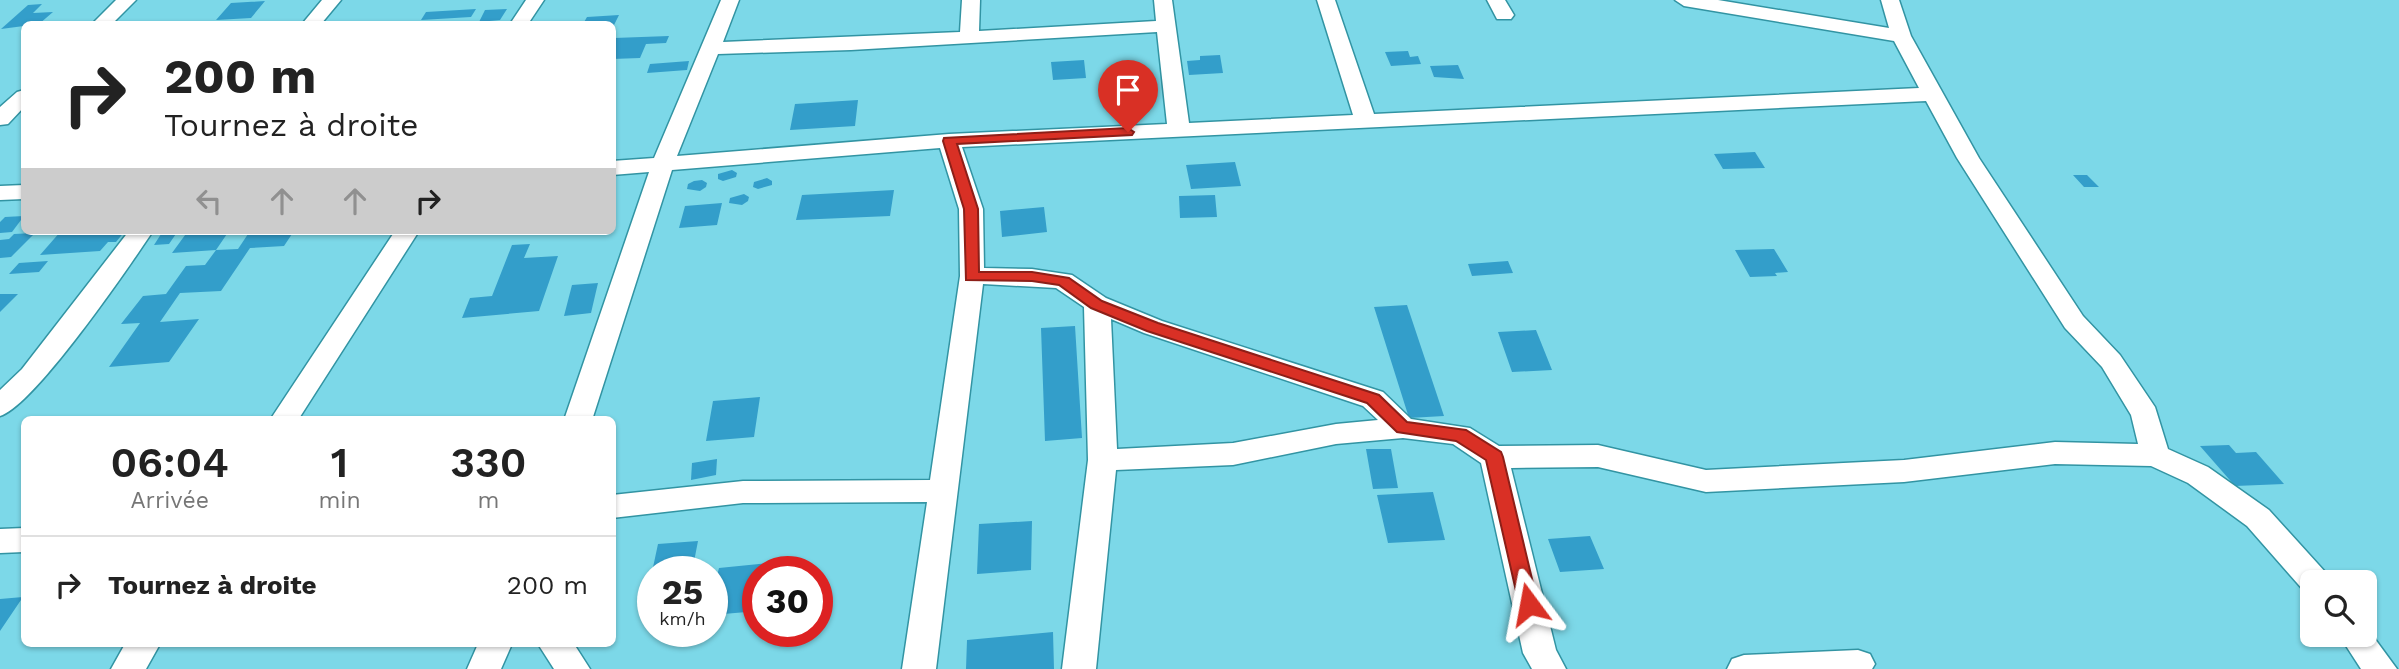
<!DOCTYPE html>
<html lang="fr">
<head>
<meta charset="utf-8">
<style>
  body { margin:0; font-family:"Work Sans",sans-serif; background:#f2f2f2; color:#222; height:100vh; display:flex; flex-direction:column; font-size:26px; white-space:nowrap }
  * { box-sizing:border-box; margin:0 }
  p { font-size:23px; color:#767676 }
  .icon { flex:none; width:38px; height:38px; fill:none; stroke:currentColor; stroke-width:2; stroke-linecap:round; stroke-linejoin:round }
  .map { position:relative; flex:1; overflow:hidden }
  .drawer { position:absolute; left:21px; top:416px; width:595px; height:231px; display:flex; flex-direction:column; background:#fff; border-radius:10px; box-shadow:0 2px 5px #0004 }
  .drawer>* { flex:none }
  .hud { position:absolute; left:21px; top:21px; width:595px; height:214px; border-radius:10px; box-shadow:0 2px 5px #0004; background:#fff; color:#222; overflow:hidden }
  .buttons { position:absolute; left:2300px; top:570px; display:grid; gap:14px }
  .buttons a { display:grid; place-items:center; width:77px; height:77px; border-radius:10px; background:#fff; box-shadow:0 2px 5px #0004; font-size:35px }
  .speed { position:absolute; left:637px; top:556px; display:flex; gap:14px; font-size:35px; font-weight:700; text-align:center }
  .speed>* { display:grid; place-content:center; width:91px; height:91px; border-radius:50%; background:#fff; box-shadow:0 2px 5px #0004; line-height:1 }
  .speed small { font-size:18px; font-weight:400 }
  .speed .limit { border:10px solid #d22; background:#fff; color:#111 }
  .pin { position:absolute; display:grid; place-items:center; width:60px; height:60px; color:#fff; margin:-72px -30px; border-radius:50% 50% 50% 0; rotate:-45deg; box-shadow:0 0 7px #0007 }
  .pin .icon { rotate:45deg }
  .me { position:absolute; width:77px; margin:-38px; rotate:347deg; stroke-linejoin:round; filter:drop-shadow(0 0 5px #0008) }
  .turn { display:flex; align-items:center; gap:24px; height:147px; padding:0 28px; font-size:32px }
  .turn .icon { width:91px; height:91px; stroke-width:2.5 }
  .turn b { display:block; font-size:49px; line-height:60px }
  .lanes { display:flex; align-items:center; height:66px; padding:0 28px; background:#0003; justify-content:center; gap:35px; direction:ltr }
  .lanes .off { opacity:.35 }
  .eta { display:flex; justify-content:space-evenly; align-items:center; height:119px; text-align:center }
  .eta b { font-size:42px; font-weight:600; line-height:49px }
  ul { padding:0; list-style:none }
  li { display:flex; align-items:center; gap:21px; height:98px; padding:0 28px; border-top:2px solid #e0e0e0 }
  li div { flex:1 }
  li b { display:block; font-size:26px }
  li em { font-style:normal }
  .map>svg:first-child { display:block }
</style>
</head>
<body>
<div class="map">
<svg width="2399" height="669" viewBox="0 0 2399 669">
  <rect width="100%" height="100%" fill="#7cd8e8"/>
  <path fill="#339eca" d="M 265,1 L 251,18 L 216,20 L 231,3 Z
    M 42,4 L 33,13 L 53,12 L 39,24 L 1,29 L 28,5 Z
    M 476,9 L 471,17 L 421,20 L 426,12 Z
    M 507,9 L 500,20 L 479,22 L 485,10 Z
    M 619,15 L 612,29 L 612,24 L 583,24 L 587,17 Z
    M 669,36 L 666,43 L 646,44 L 640,58 L 612,59 L 614,38 Z
    M 1408,51 L 1410,57 L 1418,56 L 1421,64 L 1391,66 L 1385,52 Z
    M 1220,55 L 1223,73 L 1189,75 L 1187,61 L 1200,60 L 1200,56 Z
    M 1084,60 L 1086,78 L 1053,80 L 1051,62 Z
    M 689,61 L 687,70 L 647,73 L 650,64 Z
    M 1458,65 L 1464,79 L 1434,77 L 1430,66 Z
    M 858,100 L 855,126 L 790,130 L 795,104 Z
    M 1755,152 L 1765,168 L 1723,169 L 1714,154 Z
    M 1235,162 L 1241,186 L 1191,189 L 1186,165 Z
    M 732,170 L 737,173 L 736,177 L 723,181 L 718,179 L 718,174 Z
    M 2073,175 L 2087,175 L 2099,187 L 2084,187 Z
    M 767,178 L 772,181 L 772,185 L 758,189 L 753,187 L 754,182 Z
    M 702,180 L 707,183 L 706,187 L 700,191 L 687,189 L 688,184 L 694,181 Z
    M 894,190 L 890,216 L 796,220 L 802,195 Z
    M 744,194 L 749,197 L 748,201 L 742,205 L 729,203 L 730,198 Z
    M 1215,195 L 1217,217 L 1180,218 L 1179,196 Z
    M 722,203 L 717,225 L 679,228 L 685,206 Z
    M 1044,207 L 1047,232 L 1002,237 L 1000,211 Z
    M 24,216 L 12,232 L 0,233 L 0,222 L 5,217 Z
    M 61,231 L 125,231 L 116,242 L 108,242 L 100,251 L 40,255 Z
    M 163,231 L 178,231 L 169,244 L 154,245 Z
    M 188,231 L 229,231 L 216,250 L 238,249 L 250,231 L 294,231 L 284,246 L 250,248 L 221,291 L 180,293 L 160,322 L 199,319 L 169,362 L 109,367 L 140,323 L 121,324 L 143,296 L 166,294 L 186,266 L 205,265 L 216,250 L 172,253 Z
    M 35,233 L 11,257 L 0,258 L 0,240 L 9,239 L 14,234 Z
    M 530,244 L 524,258 L 558,256 L 539,311 L 462,318 L 470,298 L 492,296 L 512,245 Z
    M 1774,249 L 1788,272 L 1775,273 L 1777,276 L 1750,277 L 1735,250 Z
    M 48,261 L 39,272 L 9,274 L 19,263 Z
    M 1508,261 L 1513,273 L 1472,276 L 1468,264 Z
    M 598,283 L 591,313 L 564,316 L 572,285 Z
    M 0,294 L 18,294 L 0,312 Z
    M 1407,305 L 1444,416 L 1409,418 L 1374,307 Z
    M 1075,326 L 1082,438 L 1045,441 L 1041,328 Z
    M 1536,330 L 1552,370 L 1512,372 L 1498,332 Z
    M 760,397 L 754,437 L 706,441 L 713,401 Z
    M 2229,445 L 2236,453 L 2256,452 L 2284,484 L 2235,486 L 2200,446 Z
    M 1366,449 L 1391,449 L 1398,488 L 1373,489 Z
    M 717,459 L 716,475 L 691,480 L 692,463 Z
    M 1433,492 L 1445,540 L 1388,543 L 1377,495 Z
    M 1032,521 L 1031,570 L 977,574 L 979,524 Z
    M 1590,536 L 1604,569 L 1560,572 L 1548,539 Z
    M 698,541 L 692,572 L 652,572 L 658,544 Z
    M 779,562 L 777,572 L 758,572 L 758,611 L 712,615 L 712,595 L 719,568 Z
    M 23,597 L 0,631 L 0,599 Z
    M 1053,632 L 1054,669 L 966,669 L 967,640 Z"/>
  <g fill="none" stroke-linecap="round" stroke-linejoin="round">
    <defs>
      <path id="street" d="M 116,0 L 136,0 L 112,24 L 92,24 Z
        M 322,0 L 341,0 L 321,24 L 302,24 Z
        M 526,0 L 544,0 L 528,24 L 510,24 Z
        M 721,0 L 739,0 L 723,42 L 960,32 L 962,0 L 980,0 L 979,31 L 1156,21 L 1154,0 L 1172,0 L 1189,123 L 1353,115 L 1317,0 L 1335,0 L 1374,114 L 1919,88 L 1894,41 L 1684,6 L 1675,0 L 1718,0 L 1889,28 L 1881,0 L 1899,0 L 1911,36 L 1979,158 L 2083,316 L 2120,355 L 2155,407 L 2168,449 L 2208,467 L 2269,510 L 2327,574 L 2332,583 L 2312,583 L 2312,594 L 2305,592 L 2247,526 L 2188,483 L 2151,466 L 2055,464 L 1904,482 L 1706,492 L 1598,467 L 1511,468 L 1556,650 L 1566,669 L 1532,669 L 1523,653 L 1481,463 L 1453,444 L 1403,438 L 1336,444 L 1233,465 L 1116,470 L 1096,669 L 1062,669 L 1088,460 L 1084,307 L 1056,288 L 983,284 L 936,669 L 902,669 L 927,502 L 743,503 L 612,518 L 612,495 L 743,481 L 930,480 L 960,276 L 959,209 L 940,148 L 672,170 L 592,420 L 564,420 L 649,172 L 612,175 L 612,161 L 654,158 ZM 1157,32 L 1167,124 L 949,134 L 677,156 L 718,54 L 851,50 ZM 1926,101 L 1957,158 L 2065,328 L 2102,367 L 2131,415 L 2138,444 L 2055,442 L 1904,460 L 1706,470 L 1598,445 L 1499,446 L 1470,428 L 1411,419 L 1383,392 L 1162,321 L 1106,298 L 1072,275 L 1032,269 L 984,268 L 983,209 L 962,147 ZM 1111,319 L 1144,333 L 1363,406 L 1378,420 L 1336,424 L 1233,443 L 1117,449 Z
        M 1487,0 L 1505,0 L 1514,15 L 1511,19 L 1497,19 Z
        M 24,90 L 24,107 L 8,124 L 0,125 L 0,107 L 17,92 Z
        M 24,185 L 24,199 L 0,200 L 0,186 Z
        M 129,231 L 153,231 C 129,267 34,406 0,416 L 0,390 L 22,369 Z
        M 395,231 L 419,231 L 298,420 L 270,420 Z
        M 24,528 L 24,552 L 0,553 L 0,529 Z
        M 2364,624 L 2397,669 L 2361,669 L 2339,635 L 2364,635 Z
        M 125,644 L 160,644 L 146,669 L 111,669 Z
        M 478,644 L 512,644 L 501,669 L 467,669 Z
        M 538,644 L 574,644 L 590,669 L 554,669 Z
        M 1858,650 L 1870,654 L 1875,664 L 1872,669 L 1727,669 L 1732,659 L 1744,655 Z"/>
    </defs>
    <use href="#street" stroke="#3294a3" stroke-width="3"/>
    <use href="#street" fill="#fff" fill-rule="evenodd"/>
  </g>
  <path fill="#d93025" stroke="#8d1f18" stroke-width="2" d="M 1128,128 L 1134,132 L 1132,135 L 957,144 L 978,209 L 979,272 L 1032,272 L 1069,278 L 1102,301 L 1158,323 L 1379,395 L 1407,422 L 1466,430 L 1501,452 L 1503,457 L 1538,604 L 1536,609 L 1529,612 L 1522,609 L 1519,604 L 1486,460 L 1456,441 L 1397,432 L 1367,403 L 1147,331 L 1091,308 L 1059,285 L 1032,281 L 966,280 L 964,209 L 943,141 L 944,138 Z"/>
</svg>
<div class="buttons">
<a><svg class="icon" aria-label="search" viewBox="0 0 24 24"><circle cx="10" cy="10" r="6"/><path d="M15 15l6 6"/></svg></a>
</div>
<div class="speed"><div>25<small>km/h</small></div><div class="limit">30</div></div>
<div class="pin" style="left:1128px;top:132px;background:#d93025"><svg class="icon" aria-label="arrive" viewBox="0 0 24 24"><path d="M6 21V4h12l-3 4 3 4H6"/></svg></div>
<svg class="me" style="left:1529px;top:604px" viewBox="-20 -20 40 40"><path d="M0-17L14 15 0 8-14 15z" fill="#d93025" stroke="#fff" stroke-width="4"/></svg>
<div class="hud">
<div class="turn"><svg class="icon" aria-label="right" viewBox="0 0 24 24"><path d="M7 20v-9h11M14 6l5 5-5 5"/></svg><div><b>200 m</b>Tournez à droite</div></div>
<div class="lanes"><svg class="icon off" aria-label="left" viewBox="0 0 24 24"><path d="M17 20v-9H6M10 6l-5 5 5 5"/></svg><svg class="icon off" aria-label="ahead" viewBox="0 0 24 24"><path d="M12 20V5M6 11l6-6 6 6"/></svg><svg class="icon off" aria-label="ahead" viewBox="0 0 24 24"><path d="M12 20V5M6 11l6-6 6 6"/></svg><svg class="icon" aria-label="right" viewBox="0 0 24 24"><path d="M7 20v-9h11M14 6l5 5-5 5"/></svg></div>
</div>
<section class="drawer">
<div class="eta">
<div><b>06:04</b><p>Arrivée</p></div>
<div><b>1</b><p>min</p></div>
<div><b>330</b><p>m</p></div>
</div>
<ul>
<li><svg class="icon" aria-label="right" viewBox="0 0 24 24"><path d="M7 20v-9h11M14 6l5 5-5 5"/></svg><div><b>Tournez à droite</b></div><em>200 m</em></li>
</ul>
</section>
</div>
</body>
</html>
